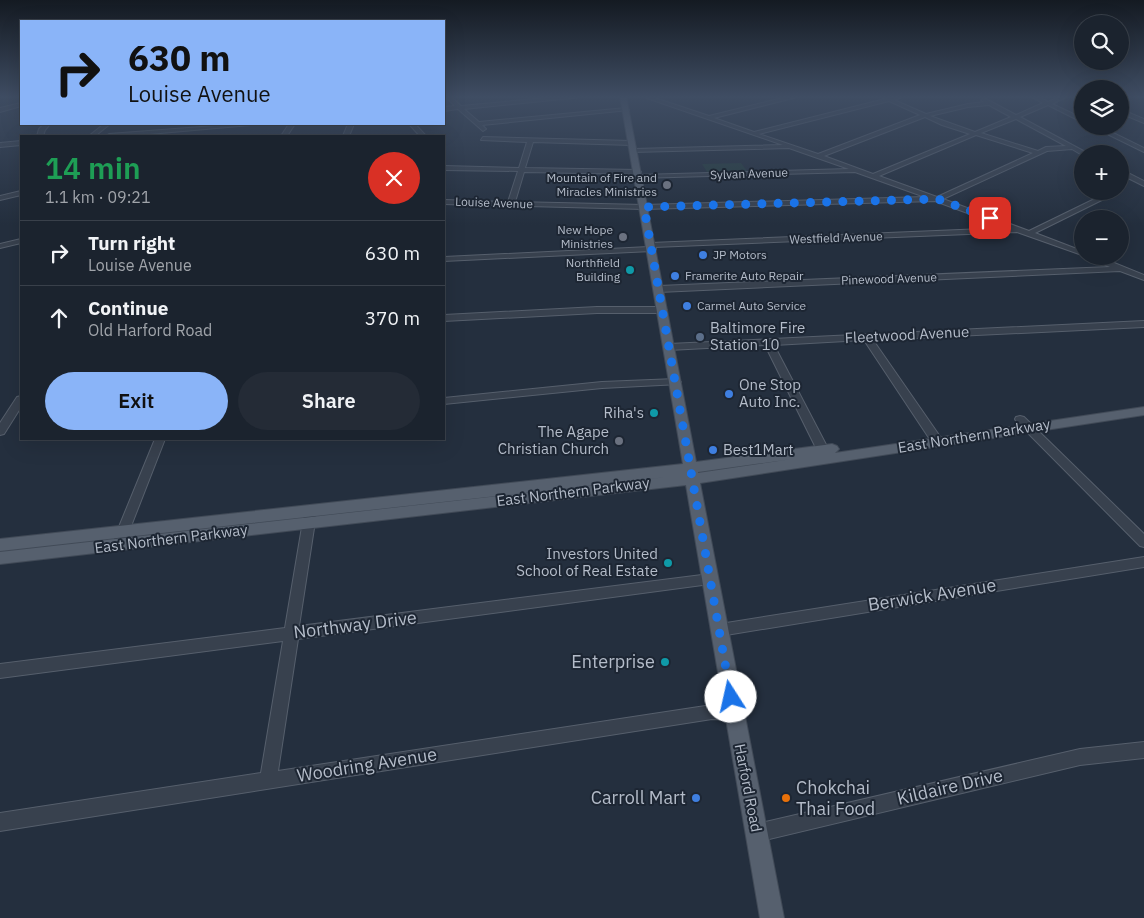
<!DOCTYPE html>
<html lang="en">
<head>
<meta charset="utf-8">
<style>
  body { margin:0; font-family:"IBM Plex Sans",sans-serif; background:#242b36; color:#f1f3f6; height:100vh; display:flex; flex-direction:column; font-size:19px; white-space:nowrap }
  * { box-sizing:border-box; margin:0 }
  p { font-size:16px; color:#a0a4aa }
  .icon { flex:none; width:28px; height:28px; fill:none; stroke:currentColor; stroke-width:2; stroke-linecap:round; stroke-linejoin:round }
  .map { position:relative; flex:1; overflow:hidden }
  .sheet { position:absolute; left:20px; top:135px; width:425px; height:305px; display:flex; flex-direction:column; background:#1b232e; border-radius:0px; box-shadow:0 5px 20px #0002,0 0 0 1px #39404a }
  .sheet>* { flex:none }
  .guide { position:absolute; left:20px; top:20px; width:425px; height:105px; border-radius:0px; box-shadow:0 5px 20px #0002,0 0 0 1px #39404a; background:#8ab4f8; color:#111; overflow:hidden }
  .controls { position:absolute; left:1074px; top:15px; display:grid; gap:10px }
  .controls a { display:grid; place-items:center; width:55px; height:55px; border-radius:50%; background:#1b232e; box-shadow:0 5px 20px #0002,0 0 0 1px #39404a; font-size:25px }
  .pin { position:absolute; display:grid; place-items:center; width:42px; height:42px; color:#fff; margin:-21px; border-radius:10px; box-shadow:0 2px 8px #0006 }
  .me { position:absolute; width:55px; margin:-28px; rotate:350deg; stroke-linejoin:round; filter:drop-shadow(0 0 4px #0008) }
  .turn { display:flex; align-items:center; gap:18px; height:105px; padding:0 25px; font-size:22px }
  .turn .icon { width:65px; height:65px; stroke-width:2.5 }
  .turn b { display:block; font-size:35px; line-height:42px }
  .round { display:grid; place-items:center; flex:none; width:52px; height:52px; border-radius:26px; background:#242b36 }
  .overview { display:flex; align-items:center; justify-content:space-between; height:85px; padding:0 25px }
  h1 { font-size:30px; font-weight:600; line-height:38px; color:#1e9e55 }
  .button { display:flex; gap:10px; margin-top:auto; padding:10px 25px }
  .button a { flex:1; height:58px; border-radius:30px; background:#8ab4f8; color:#111; font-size:20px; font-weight:600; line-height:58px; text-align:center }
  .button a+a { background:#242b36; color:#f1f3f6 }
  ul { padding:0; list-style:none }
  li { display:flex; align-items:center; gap:15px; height:65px; padding:0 25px; border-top:1px solid #39404a }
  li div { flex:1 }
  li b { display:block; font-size:19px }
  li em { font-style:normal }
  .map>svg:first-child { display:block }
</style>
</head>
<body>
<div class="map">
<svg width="1144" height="918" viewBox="0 0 1144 918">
  <rect width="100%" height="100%" fill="#242f3e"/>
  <path fill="#263c3f" d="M 741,163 L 747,171 L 707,172 L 702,164 Z"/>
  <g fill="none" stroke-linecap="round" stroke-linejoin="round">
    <defs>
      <path id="minor" d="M 445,96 L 450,96 L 461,106 L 568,96 L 592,96 L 464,109 L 479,122 L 626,108 L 629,110 L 482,125 L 486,129 L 483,131 L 458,109 L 444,111 L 444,107 L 455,106 Z
        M 641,96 L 649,96 L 709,116 L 791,96 L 801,96 L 714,118 L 754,132 L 885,99 L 880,96 L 905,96 L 894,100 L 926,114 L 968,104 L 984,102 L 981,100 L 984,98 L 1016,115 L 1043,103 L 1030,96 L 1037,96 L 1048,102 L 1061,96 L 1068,96 L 1052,104 L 1082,118 L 1082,122 L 1048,105 L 1020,117 L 1089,154 L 1082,155 L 1072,149 L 1047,151 L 943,199 L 1029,231 L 1111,191 L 1120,191 L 1035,233 L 1082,251 L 1082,255 L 1017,232 L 654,247 L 656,249 L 652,251 L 444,261 L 444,257 L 649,247 L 647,245 L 651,243 L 1008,228 L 935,201 L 644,209 L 444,204 L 444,200 L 508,202 L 518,171 L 444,170 L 444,166 L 519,168 L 527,142 L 481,140 L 483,137 L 632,141 L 635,143 L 632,145 L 533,142 L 525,168 L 638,170 L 641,172 L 638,174 L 524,172 L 515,202 L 644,205 L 925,197 L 855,172 L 637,178 L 636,177 L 639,175 L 849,169 L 789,148 L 632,152 L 632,150 L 634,149 L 783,145 ZM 889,101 L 920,115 L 818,154 L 759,134 ZM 989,105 L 1011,117 L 975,132 L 930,116 L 968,107 ZM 925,117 L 942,125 L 970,134 L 873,174 L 824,156 ZM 1016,119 L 1066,146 L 1046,147 L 1038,151 L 981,133 ZM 976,135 L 1033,153 L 937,197 L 879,176 Z
        M 21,103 L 21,106 L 0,112 L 0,108 Z
        M 1120,109 L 1144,119 L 1144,123 L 1120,113 Z
        M 44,124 L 50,124 L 45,130 L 43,136 L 37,136 L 39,129 Z
        M 104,124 L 110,124 L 95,136 L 89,136 Z
        M 241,124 L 262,124 L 127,136 L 106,136 L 109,134 Z
        M 289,124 L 295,124 L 287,136 L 281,136 Z
        M 348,124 L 354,124 L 349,136 L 343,136 Z
        M 409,124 L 415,124 L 426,136 L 420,136 Z
        M 1091,126 L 1099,126 L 1144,148 L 1144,152 Z
        M 21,141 L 21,145 L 0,147 L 0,143 Z
        M 1120,169 L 1144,181 L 1144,186 L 1120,174 Z
        M 21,191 L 21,195 L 0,200 L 0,196 Z
        M 21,239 L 21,243 L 0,248 L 0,244 Z
        M 1086,256 L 1097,256 L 1144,275 L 1144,280 L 1120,271 L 659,292 L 655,289 L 659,286 L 1110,267 Z
        M 597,307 L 663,307 L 667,310 L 663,313 L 597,313 L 444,321 L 444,315 Z
        M 1144,321 L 1144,327 L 873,340 L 941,438 L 942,441 L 941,444 L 933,444 L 864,340 L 774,345 L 833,458 L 827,462 L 821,458 L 765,345 L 669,350 L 664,347 L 669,344 Z
        M 676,379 L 681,382 L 680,384 L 602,388 L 444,404 L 444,398 L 602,382 Z
        M 21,396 L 21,407 L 4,434 L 0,435 L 0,423 L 17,397 Z
        M 1020,416 L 1024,417 L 1144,534 L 1144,547 L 1140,546 L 1016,421 L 1015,419 L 1016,417 Z
        M 155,439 L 165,439 L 126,539 L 124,542 L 120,544 L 116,542 L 114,539 Z
        M 310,510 L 314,512 L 316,515 L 299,626 L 710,574 L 715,575 L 717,579 L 715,583 L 710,584 L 298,639 L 278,771 L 712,705 L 734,706 L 740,708 L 742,713 L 740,718 L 734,720 L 712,719 L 0,831 L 0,813 L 261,773 L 283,641 L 0,678 L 0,664 L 285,628 L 304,515 L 306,512 Z
        M 1144,557 L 1144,567 L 720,636 L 715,634 L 713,630 L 715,626 L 720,624 Z
        M 1144,742 L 1144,758 L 1080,765 L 757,842 L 751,839 L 748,833 L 751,827 L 757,824 L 1080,749 Z"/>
      <path id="major" d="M 620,96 L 626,96 L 696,462 L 832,444 L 837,446 L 839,449 L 835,453 L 1144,407 L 1144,415 L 700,483 L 784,918 L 760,918 L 686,485 L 0,564 L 0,552 L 685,475 L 0,551 L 0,539 L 683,464 ZM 792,459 L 698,473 L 698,472 Z"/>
    </defs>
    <use href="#minor" stroke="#565f6c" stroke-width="2"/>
    <use href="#major" stroke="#414a57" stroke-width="2"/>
    <use href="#minor" fill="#38414e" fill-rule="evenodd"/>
    <use href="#major" fill="#56606e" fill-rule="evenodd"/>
  </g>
  <linearGradient id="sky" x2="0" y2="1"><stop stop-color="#141a22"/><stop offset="0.43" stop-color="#3f4d63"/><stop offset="1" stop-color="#3f4d63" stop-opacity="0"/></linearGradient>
  <rect width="1144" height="225" fill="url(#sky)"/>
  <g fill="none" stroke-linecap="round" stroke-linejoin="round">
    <path stroke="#1a73e8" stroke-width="9" stroke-dasharray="0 16.2" d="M 731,697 L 644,207 L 938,199 L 990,218"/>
  </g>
  <g fill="#6b7280" stroke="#1d2633" stroke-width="2">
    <circle cx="667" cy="185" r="5"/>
    <circle cx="623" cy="237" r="5"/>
    <circle cx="619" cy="441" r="5"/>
  </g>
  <g fill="#3f7fe0" stroke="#1d2633" stroke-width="2">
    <circle cx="703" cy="255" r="5"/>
    <circle cx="675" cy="276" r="5"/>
    <circle cx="687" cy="306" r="5"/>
    <circle cx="729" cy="394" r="5"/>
    <circle cx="713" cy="450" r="5"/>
    <circle cx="696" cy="798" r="5"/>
  </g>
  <g fill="#0f9aa8" stroke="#1d2633" stroke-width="2">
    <circle cx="630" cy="270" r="5"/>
    <circle cx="654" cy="413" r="5"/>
    <circle cx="668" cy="563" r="5"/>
    <circle cx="665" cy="662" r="5"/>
  </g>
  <circle fill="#5c6f8a" stroke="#1d2633" stroke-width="2" cx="700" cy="337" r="5"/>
  <circle fill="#e8710a" stroke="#1d2633" stroke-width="2" cx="786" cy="798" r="5"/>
  <g text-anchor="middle" stroke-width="4" stroke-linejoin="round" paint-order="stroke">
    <g font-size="12" fill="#b4bcc9" stroke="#1d2633">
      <text transform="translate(749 174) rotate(-2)" y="4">Sylvan Avenue</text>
      <text transform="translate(494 203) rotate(2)" y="4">Louise Avenue</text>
      <text transform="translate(836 238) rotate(-2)" y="4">Westfield Avenue</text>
      <text transform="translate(889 279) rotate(-2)" y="4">Pinewood Avenue</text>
    </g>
    <g font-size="12" fill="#b4bcc9" stroke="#1d2633" text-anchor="end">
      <text x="657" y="182">Mountain of Fire and<tspan x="657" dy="14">Miracles Ministries</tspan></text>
      <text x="613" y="234">New Hope<tspan x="613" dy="14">Ministries</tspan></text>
      <text x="713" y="259" text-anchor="start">JP Motors</text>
      <text x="620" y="267">Northfield<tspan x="620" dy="14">Building</tspan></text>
      <text x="685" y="280" text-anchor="start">Framerite Auto Repair</text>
      <text x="697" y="310" text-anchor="start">Carmel Auto Service</text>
    </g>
    <g font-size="15" fill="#b4bcc9" stroke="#1d2633" text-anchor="start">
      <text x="710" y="333">Baltimore Fire<tspan x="710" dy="17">Station 10</tspan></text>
      <text x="739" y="390">One Stop<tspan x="739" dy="17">Auto Inc.</tspan></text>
      <text x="644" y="418" text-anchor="end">Riha's</text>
      <text x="609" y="437" text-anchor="end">The Agape<tspan x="609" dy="17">Christian Church</tspan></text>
      <text x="723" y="455">Best1Mart</text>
      <text x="658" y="559" text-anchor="end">Investors United<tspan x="658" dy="17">School of Real Estate</tspan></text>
    </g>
    <g font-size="15" fill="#b4bcc9" stroke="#1d2633">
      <text transform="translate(907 335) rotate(-3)" y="5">Fleetwood Avenue</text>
      <text transform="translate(974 436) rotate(-9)" y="5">East Northern Parkway</text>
      <text transform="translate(573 492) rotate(-7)" y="5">East Northern Parkway</text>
      <text transform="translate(171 539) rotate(-7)" y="5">East Northern Parkway</text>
      <text transform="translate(748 788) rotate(79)" y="5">Harford Road</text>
    </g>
    <g font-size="18" fill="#b4bcc9" stroke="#1d2633">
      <text transform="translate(932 595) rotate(-9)" y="6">Berwick Avenue</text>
      <text transform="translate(355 625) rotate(-7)" y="6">Northway Drive</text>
      <text transform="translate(367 765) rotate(-9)" y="6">Woodring Avenue</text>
      <text transform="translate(950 787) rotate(-13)" y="6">Kildaire Drive</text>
    </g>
    <g font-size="18" fill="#b4bcc9" stroke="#1d2633" text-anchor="end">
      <text x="655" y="668">Enterprise</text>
      <text x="796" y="794" text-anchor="start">Chokchai<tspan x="796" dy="21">Thai Food</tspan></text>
      <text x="686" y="804">Carroll Mart</text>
    </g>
  </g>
</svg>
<div class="controls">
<a><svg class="icon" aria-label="search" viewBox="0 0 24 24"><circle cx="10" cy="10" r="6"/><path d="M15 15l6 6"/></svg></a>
<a><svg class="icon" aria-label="layers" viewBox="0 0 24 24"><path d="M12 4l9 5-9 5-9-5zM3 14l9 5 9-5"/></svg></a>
<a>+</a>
<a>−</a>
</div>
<div class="pin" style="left:990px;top:218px;background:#d93025"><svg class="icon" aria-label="arrive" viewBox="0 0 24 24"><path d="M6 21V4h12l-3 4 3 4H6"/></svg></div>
<svg class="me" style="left:731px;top:697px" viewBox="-20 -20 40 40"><circle r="19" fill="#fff"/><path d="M0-13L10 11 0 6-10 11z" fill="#1a73e8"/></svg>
<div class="guide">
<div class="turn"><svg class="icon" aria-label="right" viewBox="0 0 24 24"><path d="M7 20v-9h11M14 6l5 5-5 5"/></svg><div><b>630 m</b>Louise Avenue</div></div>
</div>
<section class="sheet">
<div class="overview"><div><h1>14 min</h1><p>1.1 km · 09:21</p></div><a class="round" style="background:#d93025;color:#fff"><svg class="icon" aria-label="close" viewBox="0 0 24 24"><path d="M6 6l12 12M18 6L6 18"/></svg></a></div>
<ul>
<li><svg class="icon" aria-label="right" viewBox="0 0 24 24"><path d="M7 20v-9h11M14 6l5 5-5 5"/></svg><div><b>Turn right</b><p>Louise Avenue</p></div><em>630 m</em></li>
<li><svg class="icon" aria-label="ahead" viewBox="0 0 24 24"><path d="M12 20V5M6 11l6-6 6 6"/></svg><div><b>Continue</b><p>Old Harford Road</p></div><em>370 m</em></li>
</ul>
<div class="button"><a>Exit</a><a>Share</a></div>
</section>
</div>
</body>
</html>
